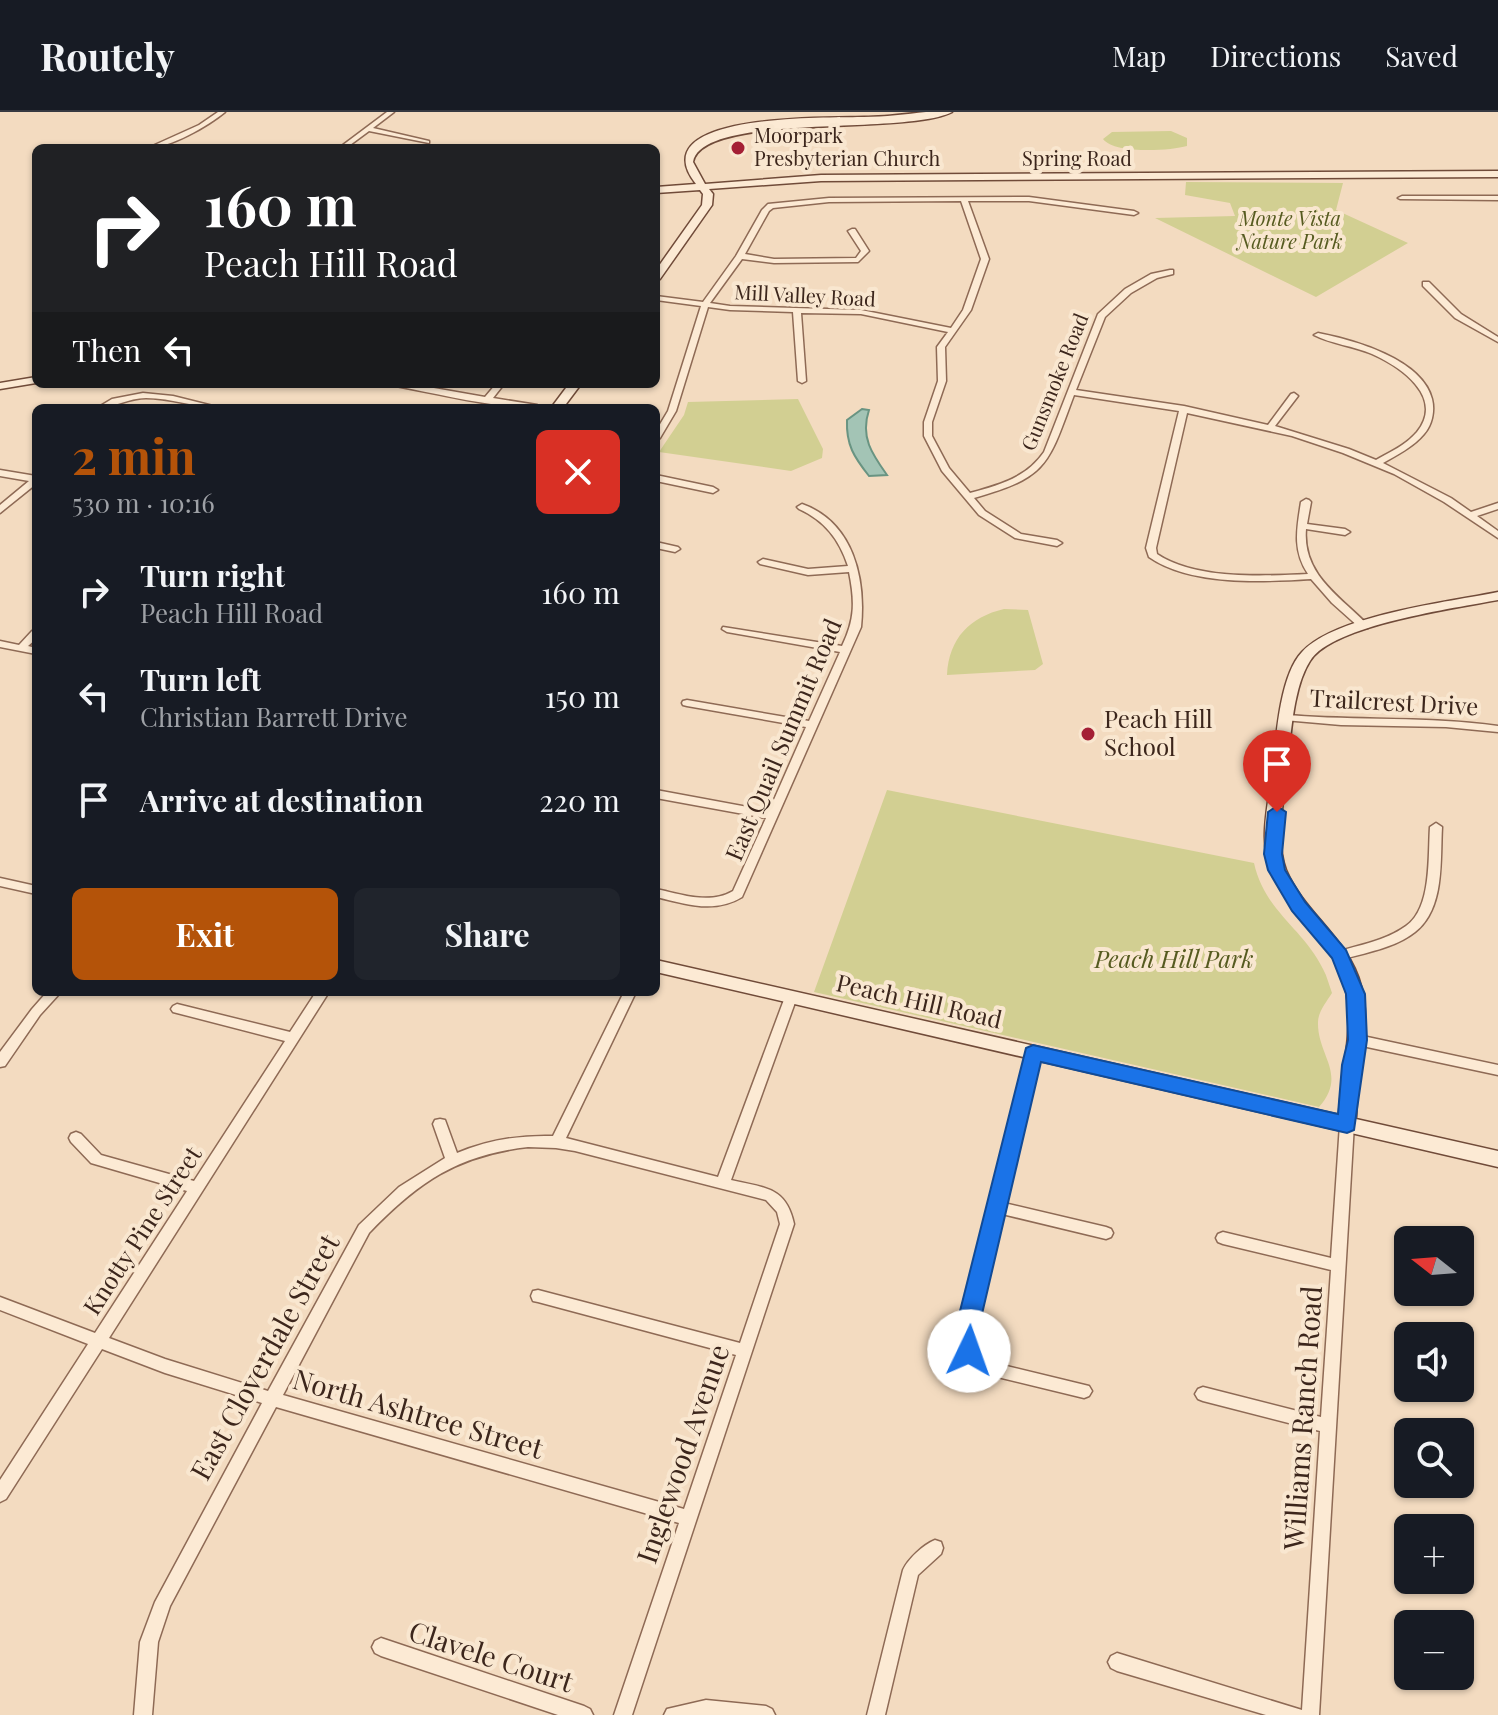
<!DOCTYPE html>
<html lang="en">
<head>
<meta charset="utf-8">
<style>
  body { margin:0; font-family:"Playfair Display",serif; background:#20242c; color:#f1f3f6; height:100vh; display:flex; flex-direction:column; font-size:30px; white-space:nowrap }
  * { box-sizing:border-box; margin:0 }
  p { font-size:26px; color:#9ea1a6 }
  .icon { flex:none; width:44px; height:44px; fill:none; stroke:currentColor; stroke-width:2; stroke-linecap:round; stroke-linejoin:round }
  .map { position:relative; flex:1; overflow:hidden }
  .side { position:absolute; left:32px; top:292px; width:628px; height:592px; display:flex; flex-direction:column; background:#171b24; border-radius:12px; box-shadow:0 2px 6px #0004 }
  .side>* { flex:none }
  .hud { position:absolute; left:32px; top:32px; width:628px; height:244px; border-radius:12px; box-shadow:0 2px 6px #0004; background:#202124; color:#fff; overflow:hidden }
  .needle { width:52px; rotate:287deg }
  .controls { position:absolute; left:1394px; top:1114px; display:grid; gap:16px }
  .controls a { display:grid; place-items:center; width:80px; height:80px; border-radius:12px; background:#171b24; box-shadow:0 2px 6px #0004; font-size:40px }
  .pin { position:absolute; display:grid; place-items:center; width:68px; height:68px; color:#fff; margin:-82px -34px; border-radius:50% 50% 50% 0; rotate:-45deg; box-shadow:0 0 8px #0007 }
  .pin .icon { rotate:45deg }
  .me { position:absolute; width:88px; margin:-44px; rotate:3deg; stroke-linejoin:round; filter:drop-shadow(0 0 6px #0008) }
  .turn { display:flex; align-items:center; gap:28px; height:168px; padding:0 40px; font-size:36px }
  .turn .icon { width:104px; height:104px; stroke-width:2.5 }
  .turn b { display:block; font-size:56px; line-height:68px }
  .then { display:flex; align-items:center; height:76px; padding:0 40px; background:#0003; gap:16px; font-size:30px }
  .round { display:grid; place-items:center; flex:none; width:84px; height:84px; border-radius:12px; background:#20242c }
  .head { display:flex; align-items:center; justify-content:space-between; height:136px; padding:0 40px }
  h1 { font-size:48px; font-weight:700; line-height:60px; color:#b45309 }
  .cta { display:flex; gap:16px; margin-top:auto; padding:16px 40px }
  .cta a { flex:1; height:92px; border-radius:12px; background:#b45309; color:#fff; font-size:32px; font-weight:700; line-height:92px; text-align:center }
  .cta a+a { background:#20242c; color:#f1f3f6 }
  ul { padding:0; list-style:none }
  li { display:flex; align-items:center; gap:24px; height:104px; padding:0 40px }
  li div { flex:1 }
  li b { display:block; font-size:30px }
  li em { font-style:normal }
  header { display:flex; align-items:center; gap:48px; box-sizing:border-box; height:112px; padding:0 40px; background:#171b24; border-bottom:2px solid #363941 }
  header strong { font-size:38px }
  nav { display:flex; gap:44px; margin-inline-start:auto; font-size:28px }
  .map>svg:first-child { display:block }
</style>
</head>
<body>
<header>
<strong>Routely</strong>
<nav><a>Map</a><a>Directions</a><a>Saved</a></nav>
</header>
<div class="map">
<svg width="1498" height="1603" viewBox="0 0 1498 1603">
  <rect width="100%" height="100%" fill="#f3dbc0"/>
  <path fill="#d2cf92" d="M 1171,19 L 1187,26 L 1187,34 C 1169,39 1114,42 1103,27 L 1112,20 Z
    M 1186,70 L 1343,71 L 1336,98 L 1408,131 L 1316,185 L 1155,106 L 1235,104 L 1230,91 L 1185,83 Z
    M 798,287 L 823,337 L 822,346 L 791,359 L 659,340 L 684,303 L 688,290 Z
    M 1004,497 L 1028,498 L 1043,552 L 1035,558 L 947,563 C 949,526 970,505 1004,497 Z
    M 887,678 L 1254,751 C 1265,800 1303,816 1323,857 C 1327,864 1329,873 1332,881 C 1327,889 1318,900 1318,910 C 1317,944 1348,962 1319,995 L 814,880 Z"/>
  <path fill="#a3c4b5" stroke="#699482" stroke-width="2" d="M 862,297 L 869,298 C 860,325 872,342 887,363 L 869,364 C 854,345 846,333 847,308 Z"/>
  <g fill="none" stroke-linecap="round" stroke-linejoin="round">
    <defs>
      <path id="street" d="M 218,0 L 225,0 C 208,14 170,36 148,36 L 199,13 Z
        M 387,0 L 394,0 L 373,16 L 429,29 L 429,31 L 369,19 L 346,36 L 339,36 Z
        M 1402,84 L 1498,84 L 1498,88 L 1400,87 L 1398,86 Z
        M 1029,85 L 1134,99 L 1138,101 L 1134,103 L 1029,89 L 968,89 L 989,147 L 971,198 L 945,235 L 946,269 L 932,310 L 932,324 L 949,356 L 970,381 C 999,373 1026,366 1044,340 L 1098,202 L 1125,177 L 1151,162 L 1170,158 L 1173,158 L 1173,162 L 1157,166 L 1131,181 L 1105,205 L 1076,278 L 1184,294 L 1268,313 L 1291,282 L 1294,281 L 1298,284 L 1275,314 L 1349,337 L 1376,348 C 1390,340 1406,333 1417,320 C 1445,285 1401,255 1372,242 C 1354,234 1331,232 1314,223 L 1318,221 C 1354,228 1422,247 1432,287 C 1435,299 1432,313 1424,322 C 1413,335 1397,343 1383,351 L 1451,386 L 1471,400 L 1498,391 L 1498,397 L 1477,404 L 1498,419 L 1498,426 L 1444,390 L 1394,362 L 1343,341 L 1292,324 L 1187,301 L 1156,436 L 1157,442 C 1196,468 1262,464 1308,462 C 1292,438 1297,416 1301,390 L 1306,387 L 1309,388 L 1311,390 L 1307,412 L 1345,417 L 1350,420 L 1345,423 L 1306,417 C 1302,463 1341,485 1369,514 L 1368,516 L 1360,516 L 1332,491 L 1311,467 C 1262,470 1191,474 1149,445 L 1146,436 L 1179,299 L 1074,283 C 1048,352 1049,365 974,386 L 985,399 L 1021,422 L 1057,428 L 1062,431 L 1057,434 L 1015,426 L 979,403 L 942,359 L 924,324 L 924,310 L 938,269 L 937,235 L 948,220 L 861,202 L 801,201 L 806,269 L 802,271 L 798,269 L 793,200 L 730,198 L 708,195 L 676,299 L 660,326 L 656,329 L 656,319 L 668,299 L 701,194 L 656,188 L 656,184 L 703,190 L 736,144 L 762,98 L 768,92 L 829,86 ZM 961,89 L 981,147 L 963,198 L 951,216 L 861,198 L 730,194 L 710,191 L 742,147 L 774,151 L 858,150 L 869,139 L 855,117 L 852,117 L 848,119 L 861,139 L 856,146 L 774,147 L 745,142 L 769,99 L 773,96 L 829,90 Z
        M 1423,170 L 1429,170 L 1461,202 L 1498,225 L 1498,230 L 1455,206 L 1423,174 Z
        M 392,272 L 411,272 L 485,285 L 496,272 L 504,272 L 493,286 L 537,293 L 541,296 C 493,296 444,283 396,274 Z
        M 143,281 L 173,284 L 221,296 C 196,296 172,286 146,286 C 128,286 114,296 97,296 L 112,287 Z
        M 0,358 L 36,364 L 36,372 L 0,401 L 0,393 L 29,369 L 0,364 Z
        M 656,363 L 713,375 L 718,378 L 713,381 L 656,369 Z
        M 802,392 C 853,410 866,466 861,515 L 742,785 C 714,802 686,792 656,785 L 656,777 C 681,782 709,793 733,779 L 766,706 L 656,686 L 656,678 L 769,699 L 806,615 L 687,594 L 683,593 L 682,591 L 683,589 L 687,588 L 809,609 L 840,540 L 727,520 L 722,517 L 723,515 L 842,534 C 855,507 855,490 849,460 L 808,463 L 760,452 L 758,450 L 763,447 L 808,457 L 848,454 C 839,427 825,409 799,397 L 797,395 Z
        M 656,430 L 678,435 L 680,437 L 675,440 L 656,436 Z
        M 36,518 L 36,527 L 28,534 L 36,536 L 36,542 L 0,535 L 0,529 L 19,533 L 32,519 Z
        M 1288,603 C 1358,609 1428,604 1498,614 L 1498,620 L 1446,615 L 1341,613 L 1284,608 L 1283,606 Z
        M 1436,711 L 1442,715 C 1440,748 1445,797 1415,820 C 1395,836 1364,841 1340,848 L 1336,846 L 1334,843 L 1336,840 C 1359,833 1385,829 1406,814 C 1432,796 1428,744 1430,715 Z
        M 0,766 L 36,774 L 36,782 L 0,774 Z
        M 47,880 L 61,880 L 40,903 L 5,954 L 0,955 L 0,940 L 32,897 Z
        M 316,880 L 329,880 L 109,1226 L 165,1247 L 268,1279 L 359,1113 L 399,1075 L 445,1046 L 433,1012 L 435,1008 L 440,1007 L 445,1008 L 457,1041 C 488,1028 519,1023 553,1024 L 624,880 L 636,880 L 566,1026 L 718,1065 L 785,885 L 787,882 L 795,882 L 797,885 L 731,1068 C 764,1076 786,1074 794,1112 L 632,1603 L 614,1603 L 679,1411 L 276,1295 L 170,1494 L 158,1530 L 152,1603 L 134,1603 L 140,1530 L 155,1490 L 262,1291 L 165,1261 L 102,1237 L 6,1387 L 0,1390 L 0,1368 L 88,1232 L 0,1198 L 0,1185 L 95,1221 L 187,1079 L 91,1051 L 71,1030 L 69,1026 L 71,1022 L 76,1020 L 81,1022 L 101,1043 L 194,1069 L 285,929 L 173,900 L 171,897 L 173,894 L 177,892 L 290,920 ZM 528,1035 L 556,1036 L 575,1039 L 766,1088 L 777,1100 L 780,1112 L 740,1231 L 538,1178 L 533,1179 L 531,1184 L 533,1189 L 538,1190 L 736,1243 L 684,1397 L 283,1283 L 369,1121 C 417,1071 457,1043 528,1035 Z
        M 1358,923 L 1498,953 L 1498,963 L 1353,932 L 1352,928 L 1353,924 Z
        M 1033,936 L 1038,937 L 1039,941 L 1004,1091 L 1106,1115 L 1111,1117 L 1113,1121 L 1111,1125 L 1106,1127 L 1002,1102 L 974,1219 L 976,1236 L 990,1250 L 1089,1274 L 1092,1279 L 1089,1284 L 1084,1286 L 981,1261 L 964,1244 L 960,1219 L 1027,941 L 1028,937 Z
        M 1347,1007 L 1352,1008 L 1354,1012 L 1319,1603 L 1266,1603 L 1117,1559 L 1111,1556 L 1108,1550 L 1111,1544 L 1117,1541 L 1302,1598 L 1320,1319 L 1203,1289 L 1198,1287 L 1195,1282 L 1198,1277 L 1203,1275 L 1321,1305 L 1331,1158 L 1223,1132 L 1218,1130 L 1216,1126 L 1218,1122 L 1223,1120 L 1331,1146 L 1340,1012 L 1342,1008 Z
        M 935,1428 L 941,1430 L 943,1436 L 941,1442 L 918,1463 L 885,1603 L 867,1603 L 903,1458 C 908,1447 923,1433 935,1428 Z
        M 381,1526 L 584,1594 L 590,1597 L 593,1603 L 558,1603 L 381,1544 L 375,1541 L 372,1535 L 375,1529 Z
        M 706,1588 L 766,1594 L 772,1597 L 775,1603 L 664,1603 L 667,1597 Z"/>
      <path id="secondary" d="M 926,0 L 952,0 C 906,24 702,0 693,50 L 705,72 L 821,63 L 1498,59 L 1498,65 L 821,69 L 709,77 L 713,82 L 712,93 L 660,167 L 656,168 L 656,158 L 702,93 L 703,82 L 700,78 L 656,81 L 656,75 L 696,72 C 639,0 831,6 864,5 C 885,5 906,2 926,0 Z
        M 36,265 L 36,271 L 0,277 L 0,271 Z
        M 569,272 L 581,272 L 563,296 L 551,296 Z
        M 1498,480 L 1498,488 C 1456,496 1332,513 1310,549 C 1293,575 1291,624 1287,655 C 1284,684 1275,731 1286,758 C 1304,801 1349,827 1361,874 C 1369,903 1363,930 1359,959 C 1357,975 1357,991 1356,1007 L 1498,1039 L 1498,1055 L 656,860 L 656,848 L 1339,1003 C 1341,960 1356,913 1344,870 C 1331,827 1288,800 1271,759 C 1258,730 1269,687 1273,657 C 1276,625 1280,563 1302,540 C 1336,503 1449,490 1498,480 Z"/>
    </defs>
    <use href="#street" stroke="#8e6a55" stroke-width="3"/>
    <use href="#secondary" stroke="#704b39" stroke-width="3"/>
    <use href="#street" fill="#fcead4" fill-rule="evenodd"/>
    <use href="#secondary" fill="#fcead4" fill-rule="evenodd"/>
  </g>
  <path fill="#1a73e8" stroke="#114b97" stroke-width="2" d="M 1277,694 L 1286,700 L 1282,742 L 1285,758 L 1305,790 L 1346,838 L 1365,882 L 1367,928 L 1354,1018 L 1347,1021 L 1041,950 L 978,1219 L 980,1239 L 977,1247 L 969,1250 L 961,1247 L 955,1219 L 1026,936 L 1033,933 L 1338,1002 L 1342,953 L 1348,928 L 1346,882 L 1332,846 L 1292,799 L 1268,758 L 1264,742 L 1268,700 Z"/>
  <g fill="#a41f35" stroke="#f9e7d0" stroke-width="3">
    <circle cx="738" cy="36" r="8"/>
    <circle cx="1088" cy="622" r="8"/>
  </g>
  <g text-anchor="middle" stroke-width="8" stroke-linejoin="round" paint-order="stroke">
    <g font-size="20" fill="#3c261c" stroke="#f9e7d0" text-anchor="start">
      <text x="754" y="31">Moorpark<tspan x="754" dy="23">Presbyterian Church</tspan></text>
    </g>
    <g font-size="20" fill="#3c261c" stroke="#f9e7d0">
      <text x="1077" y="54">Spring Road</text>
      <text transform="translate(805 184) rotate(3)" y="7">Mill Valley Road</text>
      <text transform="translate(1055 270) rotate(-68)" y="7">Gunsmoke Road</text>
    </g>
    <g font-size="20" font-style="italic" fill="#565b20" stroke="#f9e7d0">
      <text x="1290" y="114">Monte Vista<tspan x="1290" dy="23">Nature Park</tspan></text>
    </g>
    <g font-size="24" fill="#3c261c" stroke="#f9e7d0">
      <text transform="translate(1394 591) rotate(3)" y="8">Trailcrest Drive</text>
      <text transform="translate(784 628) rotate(-67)" y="8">East Quail Summit Road</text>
      <text transform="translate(919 890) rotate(13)" y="8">Peach Hill Road</text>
      <text transform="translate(143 1119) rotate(-57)" y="8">Knotty Pine Street</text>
    </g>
    <g font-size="24" fill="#3c261c" stroke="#f9e7d0" text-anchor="start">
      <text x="1104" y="616">Peach Hill<tspan x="1104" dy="28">School</tspan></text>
    </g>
    <g font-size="24" font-style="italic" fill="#565b20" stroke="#f9e7d0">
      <text x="1174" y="856">Peach Hill Park</text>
    </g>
    <g font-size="28" fill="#3c261c" stroke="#f9e7d0">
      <text transform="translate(265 1245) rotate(-61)" y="10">East Cloverdale Street</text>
      <text transform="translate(418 1302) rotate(16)" y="10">North Ashtree Street</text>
      <text transform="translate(1303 1306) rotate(-86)" y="10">Williams Ranch Road</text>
      <text transform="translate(683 1342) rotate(-71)" y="10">Inglewood Avenue</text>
      <text transform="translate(491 1545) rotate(18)" y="10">Clavele Court</text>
    </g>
  </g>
</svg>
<div class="controls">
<a><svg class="needle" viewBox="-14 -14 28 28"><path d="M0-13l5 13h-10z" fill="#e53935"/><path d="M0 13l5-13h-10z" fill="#9ea1a6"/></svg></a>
<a><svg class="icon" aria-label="sound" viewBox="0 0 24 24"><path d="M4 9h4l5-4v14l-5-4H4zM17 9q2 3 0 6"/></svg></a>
<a><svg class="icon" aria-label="search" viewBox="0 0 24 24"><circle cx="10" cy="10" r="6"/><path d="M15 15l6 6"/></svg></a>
<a>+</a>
<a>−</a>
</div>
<div class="pin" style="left:1277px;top:700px;background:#d93025"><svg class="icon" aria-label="arrive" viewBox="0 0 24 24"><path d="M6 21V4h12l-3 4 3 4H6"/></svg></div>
<svg class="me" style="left:969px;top:1239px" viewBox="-20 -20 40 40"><circle r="19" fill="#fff"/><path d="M0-13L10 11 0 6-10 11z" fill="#1a73e8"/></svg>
<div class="hud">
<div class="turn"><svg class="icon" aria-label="right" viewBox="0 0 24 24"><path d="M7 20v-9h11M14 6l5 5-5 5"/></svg><div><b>160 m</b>Peach Hill Road</div></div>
<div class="then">Then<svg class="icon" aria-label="left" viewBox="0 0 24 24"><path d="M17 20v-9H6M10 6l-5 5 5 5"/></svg></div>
</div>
<section class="side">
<div class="head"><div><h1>2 min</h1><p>530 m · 10:16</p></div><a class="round" style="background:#d93025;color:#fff"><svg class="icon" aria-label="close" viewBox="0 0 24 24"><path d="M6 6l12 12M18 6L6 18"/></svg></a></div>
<ul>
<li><svg class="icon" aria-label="right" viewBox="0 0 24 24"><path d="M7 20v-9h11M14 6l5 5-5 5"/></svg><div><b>Turn right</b><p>Peach Hill Road</p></div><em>160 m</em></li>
<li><svg class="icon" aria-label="left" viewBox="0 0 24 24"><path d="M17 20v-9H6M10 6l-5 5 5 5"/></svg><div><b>Turn left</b><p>Christian Barrett Drive</p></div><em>150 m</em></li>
<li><svg class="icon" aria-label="arrive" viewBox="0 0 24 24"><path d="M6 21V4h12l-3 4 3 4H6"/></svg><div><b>Arrive at destination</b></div><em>220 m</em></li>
</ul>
<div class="cta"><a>Exit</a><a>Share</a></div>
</section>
</div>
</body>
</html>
